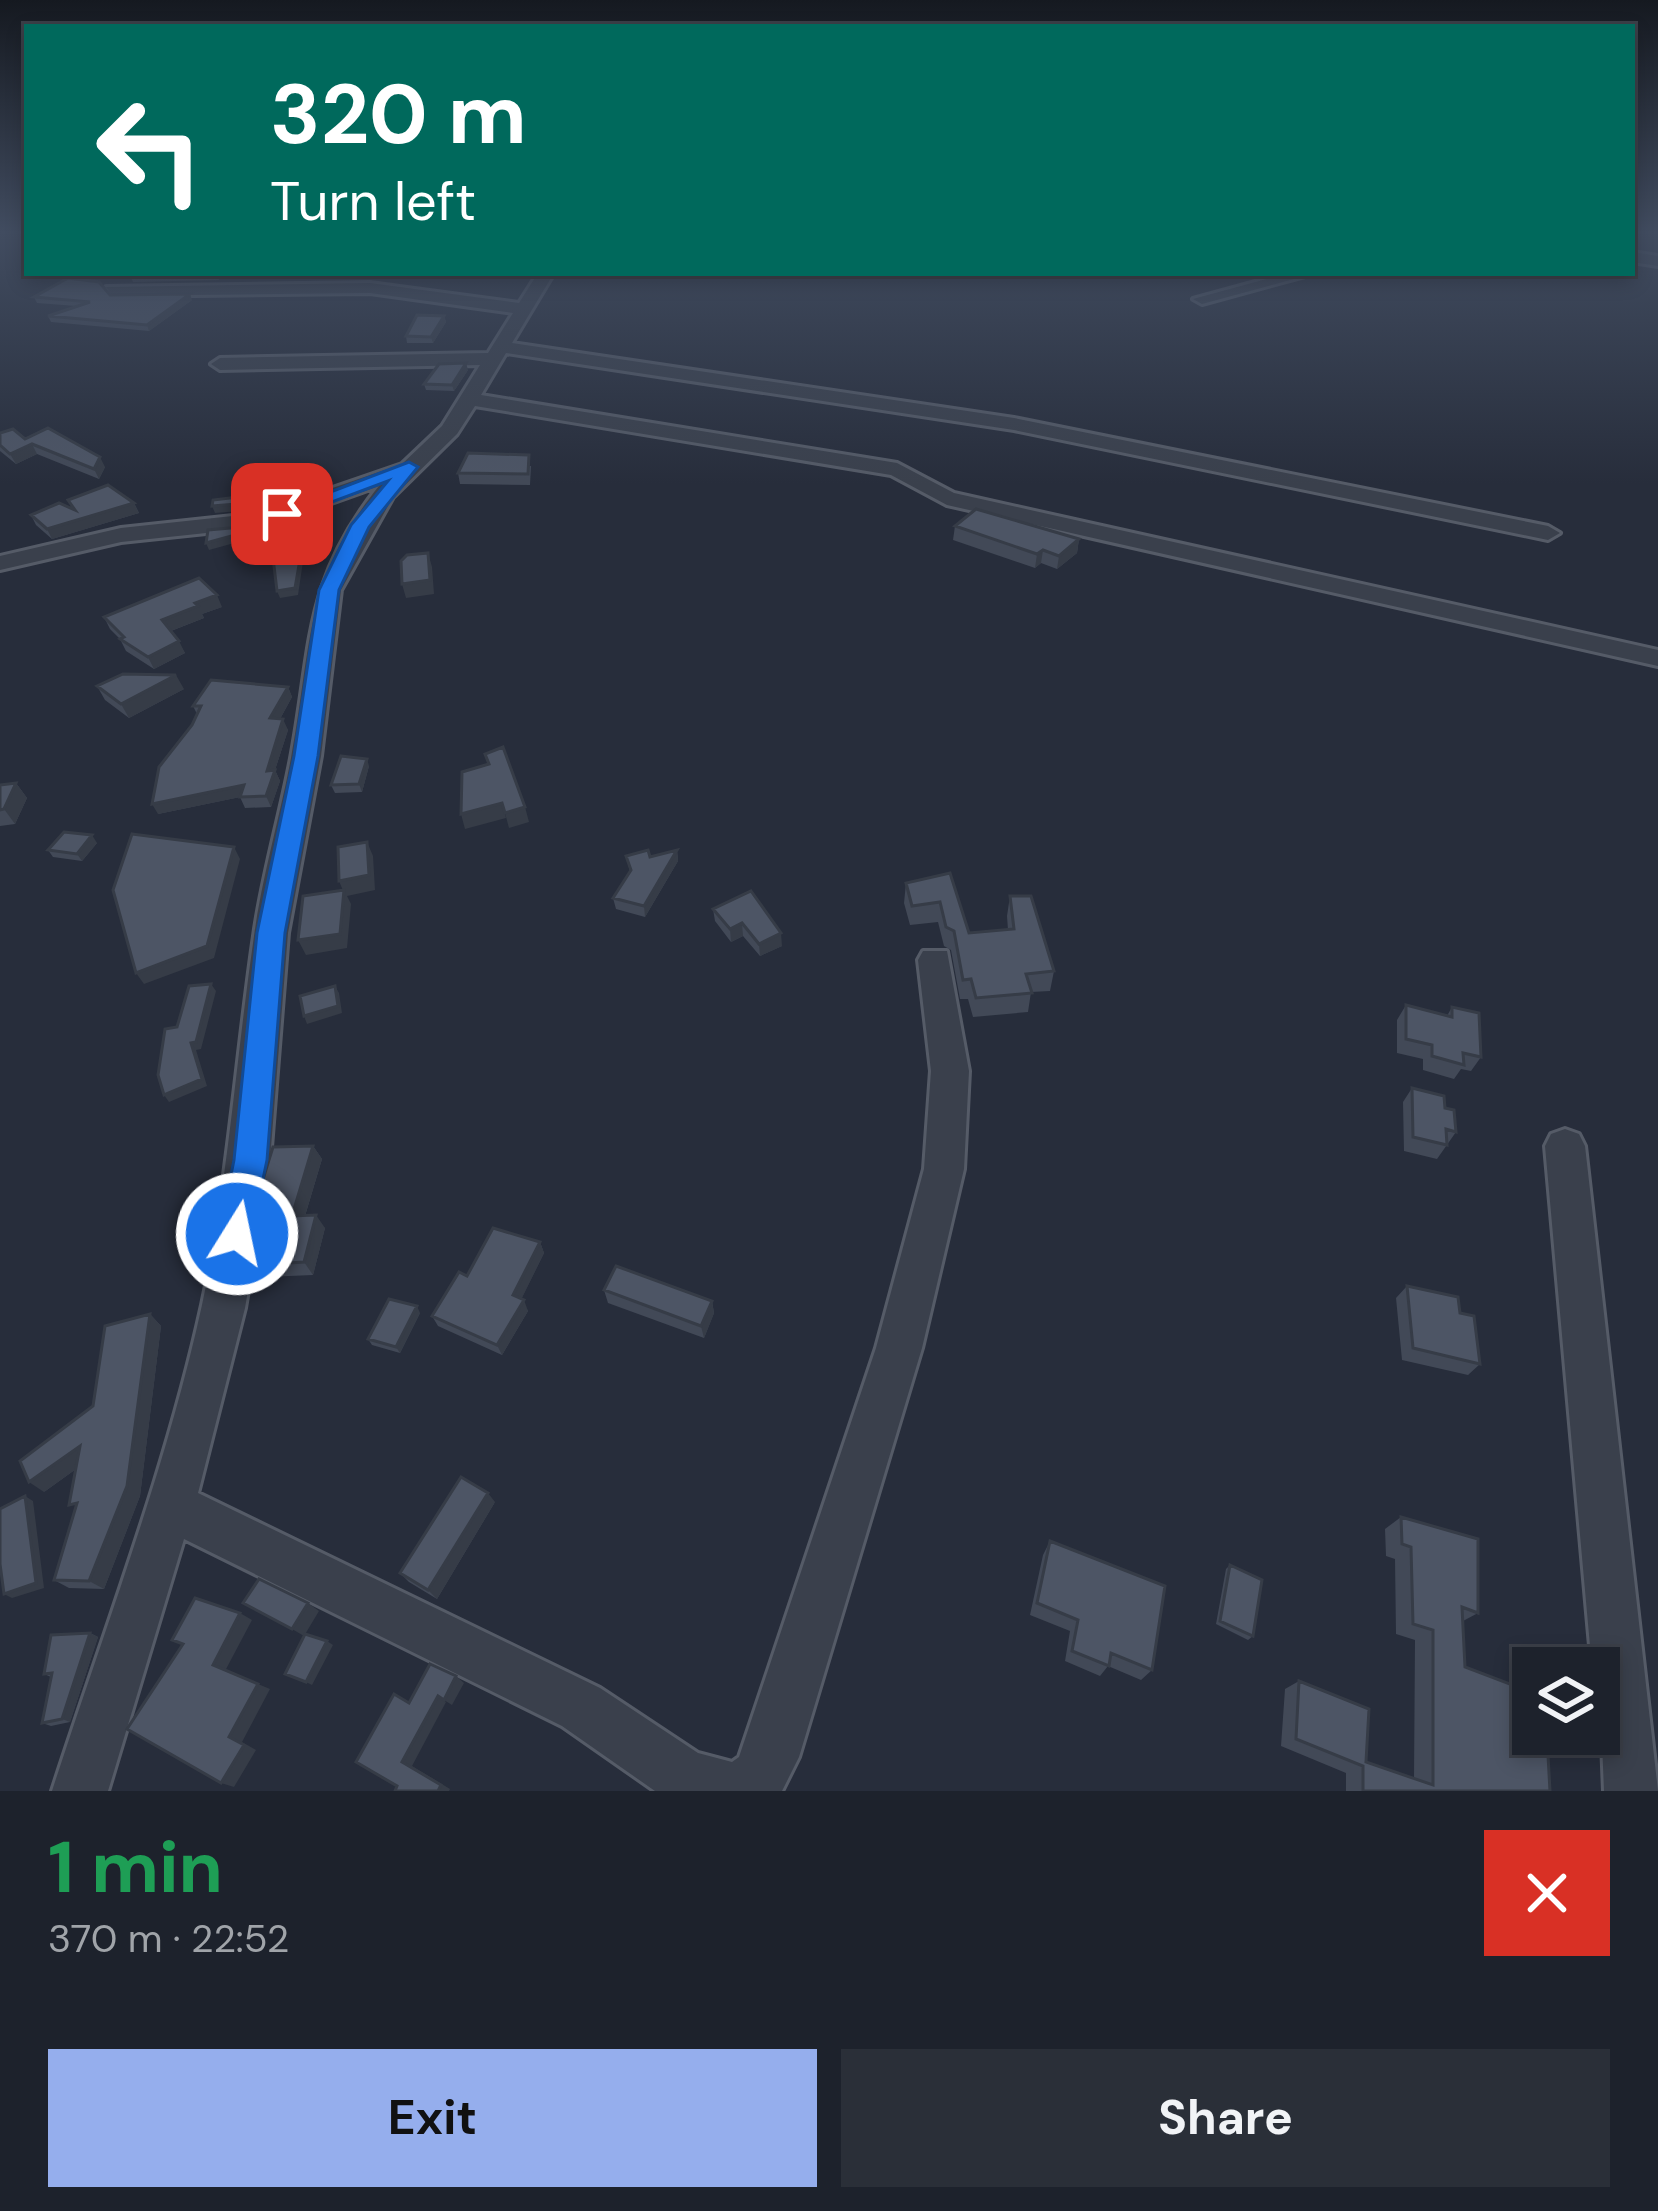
<!DOCTYPE html>
<html lang="en">
<head>
<meta charset="utf-8">
<style>
  body { margin:0; font-family:"DM Sans",sans-serif; background:#2a2f38; color:#f1f3f6; height:100vh; display:flex; flex-direction:column; font-size:45px; white-space:nowrap }
  * { box-sizing:border-box; margin:0 }
  p { font-size:39px; color:#a0a4a9 }
  .icon { flex:none; width:66px; height:66px; fill:none; stroke:currentColor; stroke-width:2; stroke-linecap:round; stroke-linejoin:round }
  .map { position:relative; height:1791px; overflow:hidden }
  .side { display:flex; flex-direction:column; background:#1d222c; flex:1 }
  .side>* { flex:none }
  .hud { position:absolute; left:24px; top:24px; width:1611px; height:252px; border-radius:0px; box-shadow:0 6px 18px #0003,0 0 0 3px #3b3f48; background:#00695c; color:#fff; overflow:hidden }
  .fabs { position:absolute; left:1512px; top:1647px; display:grid; gap:24px }
  .fabs a { display:grid; place-items:center; width:108px; height:108px; border-radius:0px; background:#1d222c; box-shadow:0 6px 18px #0003,0 0 0 3px #3b3f48; font-size:60px }
  .pin { position:absolute; display:grid; place-items:center; width:102px; height:102px; color:#fff; margin:-51px; border-radius:24px; box-shadow:0 6px 18px #0006 }
  .me { position:absolute; width:132px; margin:-66px; rotate:10deg; stroke-linejoin:round; filter:drop-shadow(0 0 9px #0008) }
  .turn { display:flex; align-items:center; gap:42px; height:252px; padding:0 48px; font-size:54px }
  .turn .icon { width:156px; height:156px; stroke-width:2.5 }
  .turn b { display:block; font-size:84px; line-height:102px }
  .round { display:grid; place-items:center; flex:none; width:126px; height:126px; border-radius:0px; background:#2a2f38 }
  .headline { display:flex; align-items:center; justify-content:space-between; height:204px; padding:0 48px }
  h1 { font-size:72px; font-weight:700; line-height:90px; color:#1e9e55 }
  .button { display:flex; gap:24px; margin-top:auto; padding:24px 48px }
  .button a { flex:1; height:138px; border-radius:0px; background:#95aeed; color:#111; font-size:48px; font-weight:700; line-height:138px; text-align:center }
  .button a+a { background:#2a2f38; color:#f1f3f6 }
  .map>svg:first-child { display:block }
</style>
</head>
<body>
<div class="map">
<svg width="1658" height="1791" viewBox="0 0 1658 1791">
  <rect width="100%" height="100%" fill="#272d3b"/>
  <g fill="none" stroke-linecap="round" stroke-linejoin="round">
    <defs>
      <path id="minor" d="M 1632,252 L 1658,256 L 1658,266 L 1632,262 Z
        M 538,273 L 554,273 L 512,343 L 1014,418 L 1548,526 L 1560,533 L 1548,540 L 1014,430 L 506,353 L 481,395 L 897,463 L 954,493 L 1658,650 L 1658,666 L 947,505 L 891,475 L 475,406 L 457,434 L 393,497 L 341,590 L 321,756 L 288,933 L 270,1160 L 245,1308 L 198,1493 L 600,1688 L 698,1753 L 732,1762 L 739,1757 L 876,1348 L 924,1169 L 931,1071 L 918,960 L 923,951 L 947,951 L 969,1071 L 964,1169 L 922,1348 L 799,1757 L 782,1791 L 655,1791 L 562,1726 L 184,1539 L 108,1791 L 52,1791 C 104,1630 166,1470 202,1305 C 228,1182 236,1059 254,936 C 262,876 280,817 291,758 C 312,647 303,580 379,486 L 264,527 L 121,542 L 0,570 L 0,556 L 121,528 L 260,513 L 402,464 L 442,426 L 480,365 L 220,370 L 211,364 L 220,358 L 488,353 L 513,313 L 370,293 L 112,296 L 106,287 L 370,283 L 519,303 Z
        M 1288,273 L 1316,273 L 1202,304 L 1193,299 Z
        M 1565,1129 L 1579,1134 L 1585,1146 L 1658,1791 L 1604,1791 L 1599,1668 L 1592,1668 L 1545,1146 L 1551,1134 Z"/>
    </defs>
    <use href="#minor" stroke="#555b67" stroke-width="6"/>
    <use href="#minor" fill="#3a404c" fill-rule="evenodd"/>
  </g>
  <path fill="#424957" d="M 129,273 L 217,273 L 219,280 L 133,282 Z
    M 110,295 L 192,300 L 149,331 L 51,322 L 48,316 L 76,306 L 37,303 L 34,297 Z
    M 444,316 L 446,322 L 433,343 L 407,343 L 406,336 Z
    M 468,370 L 454,391 L 426,390 L 424,384 Z
    M 0,433 L 25,439 L 105,467 L 99,479 L 37,454 L 16,464 L 0,451 Z
    M 531,466 L 530,485 L 460,484 L 458,473 Z
    M 68,500 L 134,503 L 139,513 L 52,539 L 36,525 L 31,515 L 73,509 Z
    M 955,526 L 1079,539 L 1077,553 L 1057,569 L 1041,563 L 1035,568 L 953,540 Z
    M 222,607 L 202,614 L 204,618 L 171,631 L 185,653 L 154,669 L 126,651 L 120,639 L 110,629 L 104,617 Z
    M 97,686 L 184,689 L 129,718 L 105,700 Z
    M 288,687 L 292,697 L 280,719 L 288,730 L 275,770 L 280,781 L 271,807 L 245,808 L 240,797 L 158,814 L 197,714 L 193,706 Z
    M 369,766 L 362,792 L 335,793 L 331,785 Z
    M 16,783 L 27,798 L 15,824 L 0,826 L 0,785 Z
    M 97,843 L 82,861 L 53,857 L 48,850 Z
    M 677,850 L 678,861 L 645,917 L 616,909 L 613,898 L 630,872 L 626,856 L 650,857 Z
    M 950,873 L 969,933 L 1008,930 L 1007,916 L 1010,896 L 1054,971 L 1050,991 L 1031,992 L 1028,1012 L 973,1017 L 968,999 L 960,999 L 951,950 L 944,946 L 938,922 L 910,925 L 904,903 L 906,883 Z
    M 713,909 L 782,946 L 760,956 L 743,936 L 731,942 L 715,921 Z
    M 1406,1005 L 1447,1016 L 1452,1007 L 1481,1057 L 1471,1071 L 1461,1069 L 1454,1079 L 1423,1070 L 1423,1059 L 1397,1053 L 1397,1020 Z
    M 1412,1088 L 1445,1108 L 1456,1132 L 1437,1159 L 1404,1151 L 1403,1102 Z
    M 313,1146 L 322,1159 L 305,1216 L 325,1228 L 313,1275 L 265,1277 L 255,1265 L 273,1205 L 269,1205 L 259,1192 Z
    M 540,1242 L 544,1253 L 521,1299 L 528,1311 L 502,1355 L 438,1326 L 432,1316 Z
    M 1407,1286 L 1460,1313 L 1480,1364 L 1468,1375 L 1402,1360 L 1396,1298 Z
    M 604,1290 L 712,1301 L 714,1313 L 704,1338 L 608,1303 Z
    M 420,1313 L 400,1353 L 372,1345 L 368,1339 Z
    M 150,1314 L 161,1326 L 140,1496 L 104,1589 L 69,1588 L 54,1580 L 75,1509 L 76,1469 L 44,1492 L 93,1406 Z
    M 495,1502 L 437,1599 L 409,1582 L 400,1573 Z
    M 1401,1517 L 1478,1613 L 1463,1621 L 1465,1667 L 1520,1727 L 1550,1791 L 1346,1791 L 1346,1773 L 1281,1746 L 1285,1689 L 1299,1681 L 1366,1762 L 1414,1778 L 1415,1640 L 1396,1634 L 1395,1559 L 1386,1556 L 1385,1529 Z
    M 1050,1541 L 1152,1670 L 1141,1680 L 1108,1666 L 1100,1676 L 1065,1661 L 1070,1631 L 1030,1615 L 1043,1555 Z
    M 1230,1565 L 1253,1636 L 1248,1640 L 1216,1624 L 1226,1569 Z
    M 90,1633 L 98,1637 L 70,1722 L 51,1726 L 42,1723 L 51,1677 L 44,1674 Z"/>
  <path fill="#363c47" d="M 190,294 L 192,300 L 149,331 L 147,325 Z
    M 444,316 L 446,322 L 433,343 L 431,337 Z
    M 466,363 L 468,370 L 454,391 L 452,385 Z
    M 32,444 L 37,454 L 16,464 L 10,454 Z
    M 100,457 L 105,467 L 99,479 L 94,469 Z
    M 238,497 L 241,504 L 240,511 L 215,513 L 212,506 Z
    M 134,503 L 139,513 L 52,539 L 47,529 Z
    M 275,524 L 278,531 L 209,550 L 206,543 Z
    M 1079,539 L 1077,553 L 1057,569 L 1059,556 Z
    M 302,548 L 304,555 L 298,595 L 280,598 L 277,591 Z
    M 1043,550 L 1041,563 L 1035,568 L 1037,554 Z
    M 428,553 L 432,567 L 434,594 L 406,598 L 402,584 Z
    M 217,595 L 222,607 L 202,614 L 204,618 L 168,632 L 162,620 L 195,603 Z
    M 179,641 L 185,653 L 154,669 L 148,657 Z
    M 176,675 L 184,689 L 129,718 L 121,704 Z
    M 288,687 L 292,697 L 275,728 L 270,718 Z
    M 283,719 L 288,730 L 273,776 L 275,770 L 280,781 L 271,807 L 266,796 L 267,771 Z
    M 367,759 L 369,766 L 362,792 L 359,784 Z
    M 16,783 L 27,798 L 15,824 L 4,809 Z
    M 244,785 L 250,795 L 158,814 L 152,804 Z
    M 502,803 L 506,818 L 465,829 L 461,814 Z
    M 525,807 L 529,822 L 509,828 L 505,813 Z
    M 92,835 L 97,843 L 82,861 L 77,854 Z
    M 367,842 L 373,856 L 375,890 L 347,896 L 351,904 L 347,948 L 306,955 L 298,940 L 344,893 L 339,881 Z
    M 234,847 L 240,859 L 214,958 L 144,984 L 136,973 Z
    M 677,850 L 678,861 L 645,917 L 644,906 Z
    M 742,923 L 743,936 L 731,942 L 730,929 Z
    M 781,933 L 782,946 L 760,956 L 759,944 Z
    M 211,984 L 216,991 L 201,1049 L 196,1050 L 207,1086 L 169,1102 L 164,1095 Z
    M 335,986 L 339,993 L 342,1013 L 307,1024 L 304,1016 Z
    M 313,1146 L 322,1159 L 301,1229 L 292,1216 Z
    M 316,1215 L 325,1228 L 313,1275 L 304,1262 Z
    M 540,1242 L 544,1253 L 518,1306 L 513,1295 Z
    M 524,1300 L 528,1311 L 502,1355 L 497,1345 Z
    M 712,1301 L 714,1313 L 704,1338 L 701,1326 Z
    M 417,1306 L 420,1313 L 400,1353 L 396,1347 Z
    M 150,1314 L 161,1326 L 140,1496 L 104,1589 L 89,1581 Z
    M 80,1446 L 94,1456 L 44,1492 L 29,1482 Z
    M 488,1493 L 495,1502 L 437,1599 L 428,1590 Z
    M 25,1496 L 33,1501 L 44,1588 L 12,1598 L 4,1594 Z
    M 308,1603 L 319,1611 L 304,1636 L 292,1629 Z
    M 240,1613 L 252,1620 L 225,1671 L 213,1665 Z
    M 90,1633 L 98,1637 L 70,1722 L 62,1719 Z
    M 327,1641 L 333,1645 L 312,1685 L 306,1682 Z
    M 456,1676 L 464,1683 L 452,1705 L 444,1700 Z
    M 258,1684 L 270,1689 L 242,1742 L 256,1750 L 234,1787 L 221,1783 L 229,1737 Z
    M 438,1696 L 446,1702 L 412,1766 L 450,1789 L 449,1791 L 438,1791 L 402,1762 Z"/>
  <path fill="#4d5565" stroke="#363c47" stroke-width="3" d="M 68,278 L 99,282 L 110,295 L 190,294 L 147,325 L 48,316 L 90,302 L 34,297 Z
    M 417,315 L 444,316 L 431,337 L 406,336 Z
    M 466,363 L 452,385 L 424,384 L 439,364 Z
    M 48,428 L 100,457 L 94,469 L 32,444 L 10,454 L 0,445 L 0,433 L 13,429 L 25,439 Z
    M 468,453 L 529,455 L 528,474 L 458,473 Z
    M 108,485 L 134,503 L 47,529 L 31,515 L 59,503 L 75,510 L 68,500 Z
    M 238,497 L 237,504 L 212,506 L 213,500 Z
    M 976,509 L 1079,539 L 1059,556 L 1043,550 L 1037,554 L 955,526 Z
    M 275,524 L 206,543 L 208,530 Z
    M 302,548 L 295,588 L 277,591 L 273,558 Z
    M 428,553 L 430,580 L 402,584 L 401,561 L 407,555 Z
    M 199,578 L 217,595 L 195,603 L 198,606 L 162,620 L 179,641 L 148,657 L 120,639 L 124,637 L 104,617 Z
    M 123,674 L 176,675 L 121,704 L 97,686 Z
    M 211,680 L 288,687 L 270,718 L 283,719 L 267,771 L 275,770 L 266,796 L 240,797 L 244,785 L 152,804 L 159,767 L 192,725 L 201,706 L 193,706 Z
    M 503,747 L 525,807 L 505,813 L 502,803 L 461,814 L 462,772 L 489,764 L 485,754 Z
    M 341,756 L 367,759 L 359,784 L 331,785 Z
    M 16,783 L 4,809 L 0,810 L 0,785 Z
    M 64,832 L 92,835 L 77,854 L 48,850 Z
    M 132,834 L 234,847 L 207,946 L 136,973 L 113,890 Z
    M 367,842 L 369,875 L 339,881 L 338,847 Z
    M 648,850 L 650,857 L 677,850 L 644,906 L 613,898 L 631,870 L 626,856 Z
    M 950,873 L 969,933 L 1014,929 L 1010,896 L 1031,896 L 1054,971 L 1026,974 L 1032,993 L 976,998 L 971,979 L 963,980 L 954,931 L 946,927 L 940,902 L 912,906 L 906,883 Z
    M 344,890 L 340,934 L 298,940 L 303,896 Z
    M 751,891 L 781,933 L 759,944 L 742,923 L 730,929 L 713,909 Z
    M 211,984 L 196,1042 L 191,1043 L 202,1079 L 164,1095 L 158,1075 L 165,1029 L 177,1027 L 189,986 Z
    M 335,986 L 338,1006 L 304,1016 L 300,996 Z
    M 1406,1005 L 1452,1017 L 1452,1007 L 1479,1013 L 1481,1057 L 1463,1053 L 1464,1065 L 1432,1056 L 1432,1045 L 1406,1039 Z
    M 1412,1088 L 1444,1096 L 1445,1108 L 1454,1110 L 1456,1132 L 1446,1129 L 1447,1145 L 1413,1137 Z
    M 313,1146 L 292,1216 L 316,1215 L 304,1262 L 255,1265 L 277,1191 L 259,1192 L 273,1147 Z
    M 493,1228 L 540,1242 L 513,1295 L 524,1300 L 497,1345 L 432,1316 L 459,1272 L 467,1276 Z
    M 616,1266 L 712,1301 L 701,1326 L 604,1290 Z
    M 1407,1286 L 1458,1297 L 1460,1313 L 1474,1316 L 1480,1364 L 1413,1348 Z
    M 389,1299 L 417,1306 L 396,1347 L 368,1339 Z
    M 150,1314 L 127,1486 L 89,1581 L 54,1580 L 77,1503 L 69,1505 L 80,1446 L 29,1482 L 20,1461 L 93,1406 L 105,1326 Z
    M 461,1477 L 488,1493 L 428,1590 L 400,1573 Z
    M 25,1496 L 36,1583 L 4,1594 L 0,1564 L 0,1509 Z
    M 1401,1517 L 1478,1539 L 1478,1613 L 1462,1607 L 1465,1667 L 1518,1687 L 1520,1727 L 1533,1732 L 1533,1734 L 1547,1737 L 1550,1791 L 1363,1791 L 1363,1766 L 1296,1739 L 1299,1681 L 1369,1709 L 1366,1762 L 1433,1785 L 1433,1630 L 1413,1624 L 1411,1547 L 1402,1544 Z
    M 1050,1541 L 1165,1586 L 1152,1670 L 1111,1653 L 1109,1666 L 1072,1651 L 1078,1620 L 1037,1603 Z
    M 1230,1565 L 1262,1580 L 1253,1636 L 1220,1621 Z
    M 259,1579 L 308,1603 L 292,1629 L 243,1603 Z
    M 195,1598 L 240,1613 L 213,1665 L 258,1684 L 229,1737 L 244,1745 L 221,1783 L 127,1729 L 183,1644 L 172,1640 Z
    M 90,1633 L 62,1719 L 42,1723 L 52,1673 L 44,1674 L 51,1635 Z
    M 305,1634 L 327,1641 L 306,1682 L 285,1674 Z
    M 430,1664 L 456,1676 L 444,1700 L 438,1696 L 402,1762 L 441,1785 L 438,1791 L 395,1791 L 397,1786 L 356,1762 L 394,1694 L 409,1703 Z"/>
  <linearGradient id="sky" x2="0" y2="1"><stop stop-color="#151920"/><stop offset="0.48" stop-color="#414c60"/><stop offset="1" stop-color="#414c60" stop-opacity="0"/></linearGradient>
  <rect width="1658" height="484" fill="url(#sky)"/>
  <path fill="#1a73e8" stroke="#114b97" stroke-width="3" d="M 409,462 L 418,467 L 369,527 L 339,590 L 318,756 L 285,933 L 267,1160 L 249,1246 L 237,1250 L 224,1246 L 219,1234 L 234,1160 L 257,933 L 294,756 L 319,590 L 351,525 L 388,481 L 289,518 L 273,514 Z"/>
</svg>
<div class="fabs">
<a><svg class="icon" aria-label="layers" viewBox="0 0 24 24"><path d="M12 4l9 5-9 5-9-5zM3 14l9 5 9-5"/></svg></a>
</div>
<div class="pin" style="left:282px;top:514px;background:#d93025"><svg class="icon" aria-label="arrive" viewBox="0 0 24 24"><path d="M6 21V4h12l-3 4 3 4H6"/></svg></div>
<svg class="me" style="left:237px;top:1234px" viewBox="-20 -20 40 40"><circle r="17" fill="#1a73e8" stroke="#fff" stroke-width="3"/><path d="M0-11L8 9 0 5-8 9z" fill="#fff"/></svg>
<div class="hud">
<div class="turn"><svg class="icon" aria-label="left" viewBox="0 0 24 24"><path d="M17 20v-9H6M10 6l-5 5 5 5"/></svg><div><b>320 m</b>Turn left</div></div>
</div>
</div>
<section class="side">
<div class="headline"><div><h1>1 min</h1><p>370 m · 22:52</p></div><a class="round" style="background:#d93025;color:#fff"><svg class="icon" aria-label="close" viewBox="0 0 24 24"><path d="M6 6l12 12M18 6L6 18"/></svg></a></div>
<div class="button"><a>Exit</a><a>Share</a></div>
</section>
</body>
</html>
